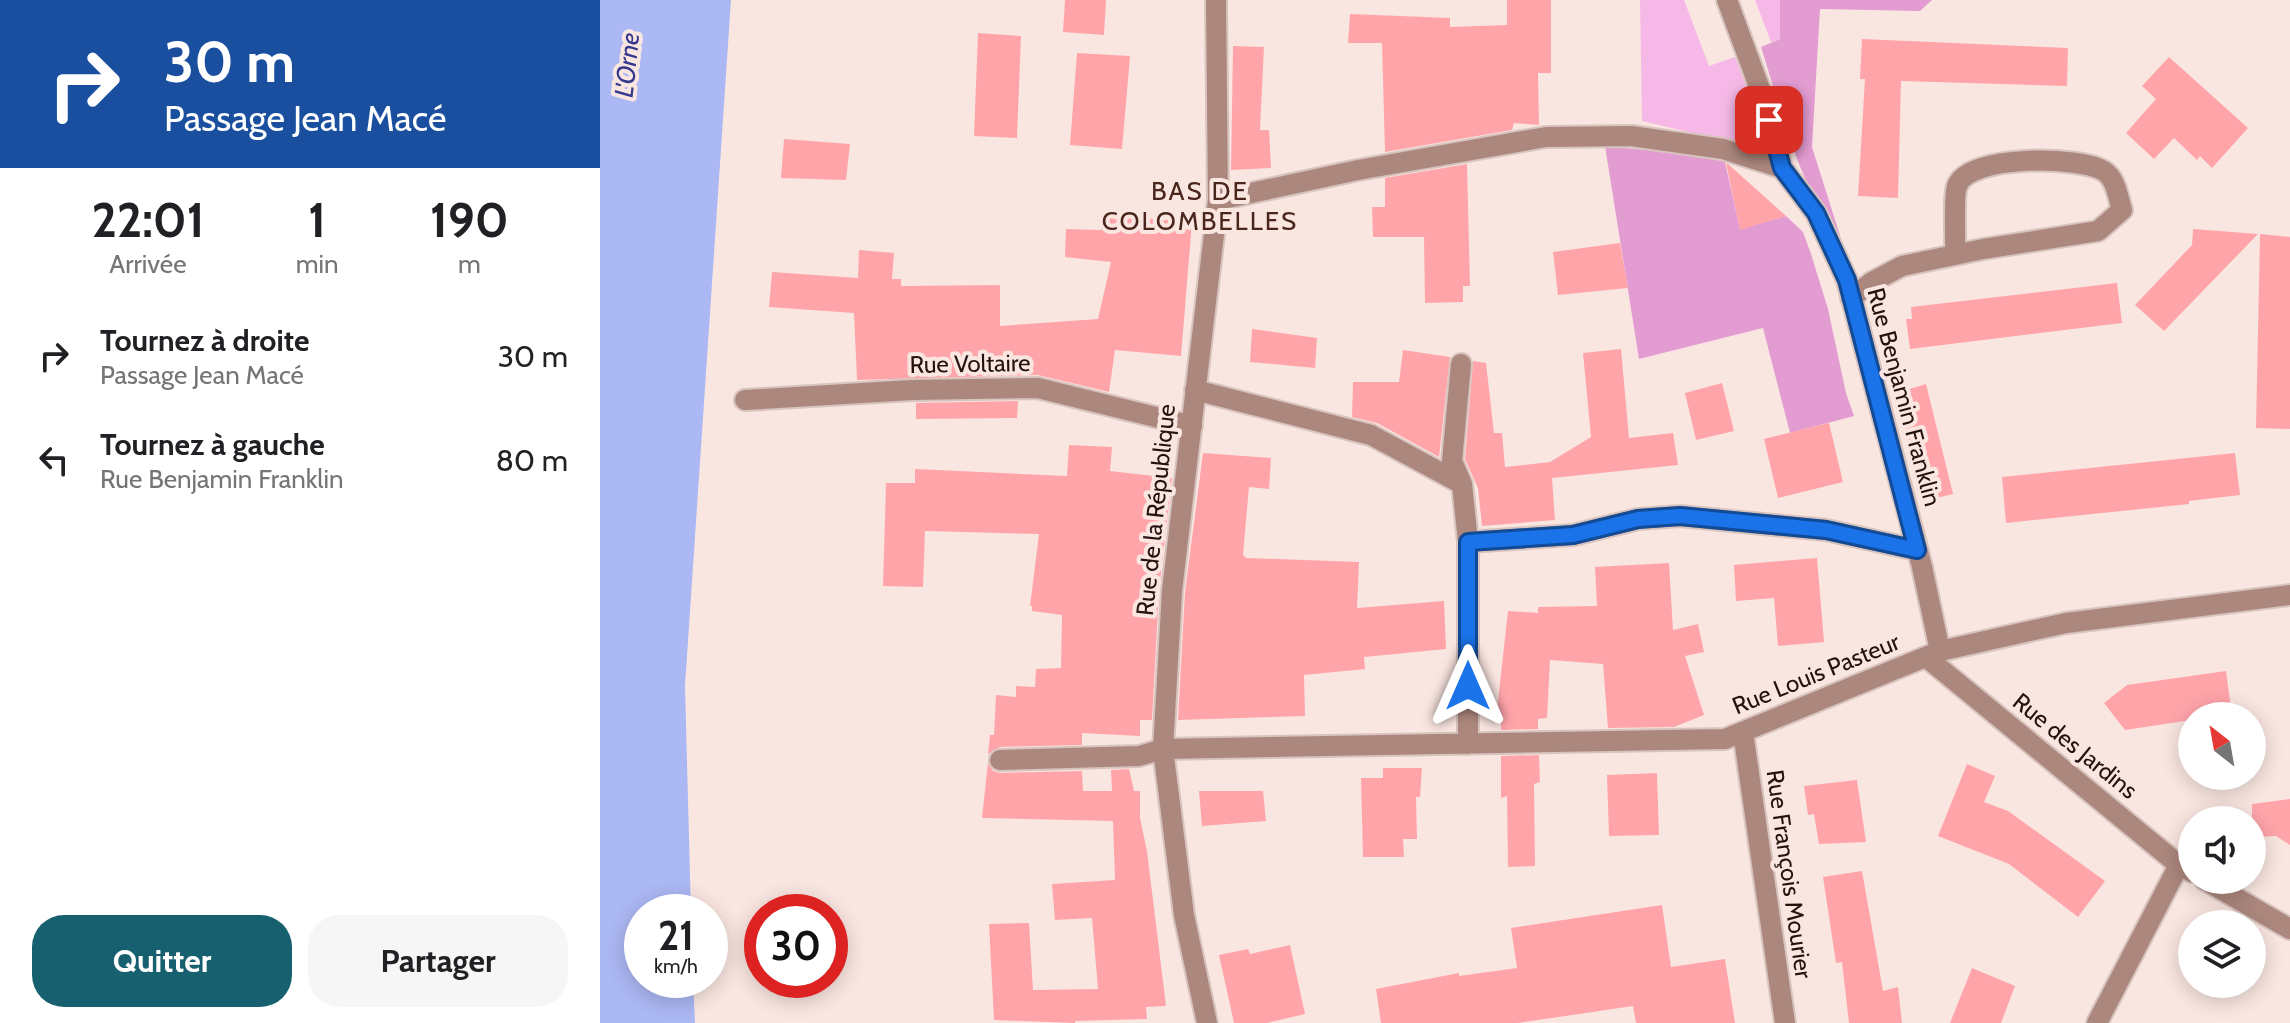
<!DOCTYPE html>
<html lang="fr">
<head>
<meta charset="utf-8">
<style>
  body { margin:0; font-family:Cabin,sans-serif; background:#f6f6f6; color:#202124; height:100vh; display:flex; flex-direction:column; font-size:30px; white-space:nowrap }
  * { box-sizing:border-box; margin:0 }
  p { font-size:26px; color:#757577 }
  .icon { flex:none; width:44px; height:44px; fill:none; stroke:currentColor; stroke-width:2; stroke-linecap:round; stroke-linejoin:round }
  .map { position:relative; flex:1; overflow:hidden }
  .panel { display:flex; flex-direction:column; background:#fff; width:600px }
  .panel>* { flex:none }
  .banner { background:#1a4fa0; color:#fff; overflow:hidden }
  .needle { width:52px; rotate:329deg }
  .fabs { position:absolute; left:1578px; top:702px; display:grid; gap:16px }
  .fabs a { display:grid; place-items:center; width:88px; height:88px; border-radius:50%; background:#fff; box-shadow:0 4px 20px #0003; font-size:40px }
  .speed { position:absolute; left:24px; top:894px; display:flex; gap:16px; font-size:40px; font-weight:700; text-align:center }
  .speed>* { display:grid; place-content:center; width:104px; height:104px; border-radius:50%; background:#fff; box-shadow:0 4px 20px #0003; line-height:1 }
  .speed small { font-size:20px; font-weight:400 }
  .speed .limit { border:12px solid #d22; background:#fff; color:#111 }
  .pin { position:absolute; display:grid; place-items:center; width:68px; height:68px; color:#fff; margin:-34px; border-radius:16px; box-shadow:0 4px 12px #0006 }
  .me { position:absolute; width:88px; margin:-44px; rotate:0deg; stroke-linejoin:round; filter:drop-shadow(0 0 6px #0008) }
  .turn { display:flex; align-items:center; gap:28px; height:168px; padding:0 32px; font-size:36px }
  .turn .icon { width:104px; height:104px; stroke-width:2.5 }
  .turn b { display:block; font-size:56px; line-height:68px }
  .eta { display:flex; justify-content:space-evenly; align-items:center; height:136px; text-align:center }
  .eta b { font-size:48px; font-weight:700; line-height:56px }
  .button { display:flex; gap:16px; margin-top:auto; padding:16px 32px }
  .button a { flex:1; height:92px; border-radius:32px; background:#17606f; color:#fff; font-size:32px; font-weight:700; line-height:92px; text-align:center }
  .button a+a { background:#f6f6f6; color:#202124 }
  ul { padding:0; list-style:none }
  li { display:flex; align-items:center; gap:24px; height:104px; padding:0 32px }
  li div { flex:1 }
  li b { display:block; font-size:30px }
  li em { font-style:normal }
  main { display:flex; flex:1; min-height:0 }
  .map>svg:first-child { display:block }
</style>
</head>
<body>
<main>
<section class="panel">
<div class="banner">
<div class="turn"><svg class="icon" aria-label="right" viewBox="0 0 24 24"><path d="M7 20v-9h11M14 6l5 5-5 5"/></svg><div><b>30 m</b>Passage Jean Macé</div></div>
</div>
<div class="eta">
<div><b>22:01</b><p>Arrivée</p></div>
<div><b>1</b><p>min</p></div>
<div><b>190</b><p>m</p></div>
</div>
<ul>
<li><svg class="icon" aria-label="right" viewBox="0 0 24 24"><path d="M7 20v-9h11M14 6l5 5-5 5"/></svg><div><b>Tournez à droite</b><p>Passage Jean Macé</p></div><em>30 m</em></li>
<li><svg class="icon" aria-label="left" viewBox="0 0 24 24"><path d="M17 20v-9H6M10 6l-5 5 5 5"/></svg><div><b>Tournez à gauche</b><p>Rue Benjamin Franklin</p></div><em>80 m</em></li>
</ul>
<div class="button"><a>Quitter</a><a>Partager</a></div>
</section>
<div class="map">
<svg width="1690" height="1023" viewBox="0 0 1690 1023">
  <rect width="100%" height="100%" fill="#fae6e1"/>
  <path fill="#f6b9e7" d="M 1040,0 L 1084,0 L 1109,66 L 1135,57 C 1143,80 1165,120 1144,141 L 1131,142 L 1042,121 Z
    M 1155,0 L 1180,0 L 1180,39 L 1171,42 Z"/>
  <path fill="#e29cd1" d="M 1180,0 L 1332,0 L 1320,11 L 1220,9 L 1212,147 L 1242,242 C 1200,189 1181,111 1161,47 L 1180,39 Z
    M 1005,146 L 1097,155 L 1125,162 L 1140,229 L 1186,216 L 1203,232 L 1211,254 L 1228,309 L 1246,393 L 1254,416 L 1190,433 L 1163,328 L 1039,359 Z"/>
  <path fill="#acb8f4" d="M 0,0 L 131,0 L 85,686 L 91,912 L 42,912 L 42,980 L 93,980 L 95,1023 L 0,1023 Z"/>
  <path fill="#ffa5aa" d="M 465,0 L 506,0 L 504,35 L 463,32 Z
    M 907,0 L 951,0 L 951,73 L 938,73 L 939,125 L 914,123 L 912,130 L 785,152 L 782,43 L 748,43 L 750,14 L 850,18 L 850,27 L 907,25 Z
    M 378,33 L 421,36 L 417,138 L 374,136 Z
    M 1262,39 L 1468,48 L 1467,86 L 1301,81 L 1298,198 L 1258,196 L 1265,79 L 1260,79 Z
    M 633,46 L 664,47 L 660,130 L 669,130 L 671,168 L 631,170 Z
    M 477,53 L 530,56 L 522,149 L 470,145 Z
    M 1569,57 L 1648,128 L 1612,168 L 1600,156 L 1597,160 L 1574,138 L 1554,159 L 1526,133 L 1556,99 L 1542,86 Z
    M 184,139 L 250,144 L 246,180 L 181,178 Z
    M 1126,163 L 1128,164 L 1186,216 L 1140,230 Z
    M 867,164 L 870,286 L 863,286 L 863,302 L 825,303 L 824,237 L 773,237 L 772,207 L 785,207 L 785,178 Z
    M 502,215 L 592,222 L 581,356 L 515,350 L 509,392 L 438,375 L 257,380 L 254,313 L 169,307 L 172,272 L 258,278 L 259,250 L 294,253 L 292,279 L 301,279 L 301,286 L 400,285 L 400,326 L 498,319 L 511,262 L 465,257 L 466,229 L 501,230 Z
    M 1593,229 L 1658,234 L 1564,331 L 1535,305 L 1592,245 Z
    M 1660,234 L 1690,237 L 1690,429 L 1656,428 Z
    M 1020,243 L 1028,288 L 958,295 L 953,252 Z
    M 1517,283 L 1522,323 L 1310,349 L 1306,319 L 1312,319 L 1311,307 Z
    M 652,329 L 717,338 L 715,368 L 650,362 Z
    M 1021,349 L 1029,438 L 1073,433 L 1078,465 L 952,478 L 955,520 L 882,526 L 878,488 L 865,459 L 873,361 L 886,363 L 894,433 L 902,433 L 905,467 L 950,462 L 991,437 L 983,353 Z
    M 803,350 L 850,357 L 839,457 L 777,423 L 752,417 L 753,382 L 799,382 Z
    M 1122,383 L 1134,431 L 1096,440 L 1085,393 Z
    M 1326,384 L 1353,494 L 1324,501 L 1297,393 Z
    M 418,401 L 417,418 L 316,419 L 316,403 Z
    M 1229,423 L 1243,482 L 1178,498 L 1164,439 Z
    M 469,445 L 512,447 L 510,471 L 572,478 L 559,590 L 552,720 L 540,720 L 540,736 L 482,733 L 482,745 L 400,747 L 388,754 L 390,735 L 394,735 L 396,695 L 416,697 L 416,686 L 435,687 L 436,669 L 461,668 L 462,615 L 432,611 L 432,606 L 430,606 L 439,534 L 325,531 L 323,587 L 283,586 L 286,483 L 315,483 L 315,469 L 467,476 Z
    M 603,453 L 671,458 L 669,489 L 649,487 L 643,555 L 646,558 L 759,562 L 757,608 L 844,601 L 846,649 L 764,657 L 765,669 L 704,675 L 705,716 L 578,720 L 585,592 Z
    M 1635,453 L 1640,495 L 1589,501 L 1589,504 L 1406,523 L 1402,477 Z
    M 1217,558 L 1224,642 L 1178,646 L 1174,598 L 1136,601 L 1134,565 Z
    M 1069,563 L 1073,630 L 1098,624 L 1104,652 L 1085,656 L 1104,715 L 1074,727 L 1008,728 L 1003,664 L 950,660 L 947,718 L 938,719 L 938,729 L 901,730 L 901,719 L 896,719 L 908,611 L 938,613 L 938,607 L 997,606 L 995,567 Z
    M 1626,671 L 1632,716 L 1592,716 L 1592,720 L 1525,730 L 1504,703 L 1527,685 Z
    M 939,755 L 940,782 L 934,784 L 935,866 L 908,867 L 907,796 L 901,798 L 901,756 Z
    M 388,763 L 393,771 L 400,773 L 482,771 L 483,791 L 512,791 L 511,770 L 529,769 L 534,791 L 540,791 L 540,818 L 547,851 L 566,1006 L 546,1007 L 547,1019 L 475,1021 L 475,1023 L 394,1020 L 389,924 L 429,923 L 433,990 L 498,989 L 492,918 L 455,920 L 452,884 L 515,880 L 513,821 L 382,818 Z
    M 1367,764 L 1395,776 L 1384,802 L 1408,811 L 1505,881 L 1478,917 L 1409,864 L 1338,836 Z
    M 783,768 L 822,768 L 820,797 L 816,797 L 817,839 L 803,839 L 804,857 L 763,857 L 761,778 L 783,778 Z
    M 1057,773 L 1059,835 L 1009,836 L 1007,775 Z
    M 1257,780 L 1266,842 L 1219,844 L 1214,814 L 1208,815 L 1204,786 Z
    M 599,791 L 663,791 L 666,821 L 602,826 Z
    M 1690,799 L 1690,845 L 1676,836 L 1652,837 L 1652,804 Z
    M 1262,871 L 1283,991 L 1298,987 L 1302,1023 L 1249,1023 L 1242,962 L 1236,963 L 1223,877 Z
    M 1062,905 L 1071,967 L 1125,959 L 1135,1023 L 1036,1023 L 1033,1006 L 918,1023 L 781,1023 L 776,989 L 859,973 L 859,976 L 917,968 L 911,928 Z
    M 690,945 L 705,1014 L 667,1023 L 634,1023 L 619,955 L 648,949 L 650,954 Z
    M 1372,968 L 1415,986 L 1401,1023 L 1350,1023 Z"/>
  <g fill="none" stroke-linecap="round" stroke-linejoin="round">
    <defs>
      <path id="minor" d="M 1127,0 L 1164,100 L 1182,168
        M 618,200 L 758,170 L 946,137 L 1031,136 L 1123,149 L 1182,168 L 1216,213 L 1247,280 L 1322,567 L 1340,651
        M 1251,298 L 1272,282 L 1302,266 L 1383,249 L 1498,231 L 1522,210 C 1518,197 1516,179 1504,171 C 1479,156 1369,154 1357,186 C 1353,197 1356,240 1355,255
        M 861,364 L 852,461 L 862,484 L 868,542 L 868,744
        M 595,390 L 771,435 L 862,484
        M 145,400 L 312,390 L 438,388 L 592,426
        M 868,542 L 973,535 L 1038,519 L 1080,516 L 1226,530 L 1317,550
        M 1326,657 L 1579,865 L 1592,872
        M 1143,732 L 1185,1023
        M 400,760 L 539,756 L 563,749 L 1125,739 L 1340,651 L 1466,623 L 1690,595
        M 1605,880 L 1690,929
        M 607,1023 L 584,915 L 563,749 L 572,591 L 618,200 L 616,0
        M 1497,1023 L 1579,865"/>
    </defs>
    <use href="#minor" stroke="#d8c4bf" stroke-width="24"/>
    <use href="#minor" stroke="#ac877d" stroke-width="20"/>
  </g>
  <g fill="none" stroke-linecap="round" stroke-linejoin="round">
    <defs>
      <path id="route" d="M 868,686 L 868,542 L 973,535 L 1038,519 L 1080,516 L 1226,530 L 1317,550 L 1247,280 L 1216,213 L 1182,168 L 1169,120"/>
    </defs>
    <use href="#route" stroke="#114b97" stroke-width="20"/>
    <use href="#route" stroke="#1a73e8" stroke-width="14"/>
  </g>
  <g text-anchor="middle" stroke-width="8" stroke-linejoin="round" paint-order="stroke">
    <g font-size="24" fill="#23120e" stroke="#fae6e1">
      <text transform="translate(370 364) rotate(-1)" y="8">Rue Voltaire</text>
      <text transform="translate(1304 397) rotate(75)" y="8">Rue Benjamin Franklin</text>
      <text transform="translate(556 510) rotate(-84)" y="8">Rue de la République</text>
      <text transform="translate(1216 674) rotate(-22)" y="8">Rue Louis Pasteur</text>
      <text transform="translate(1475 746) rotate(39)" y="8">Rue des Jardins</text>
      <text transform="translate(1189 874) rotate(82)" y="8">Rue François Mourier</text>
    </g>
    <g font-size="26" font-style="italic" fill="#34398d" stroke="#fae6e1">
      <text transform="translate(27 65) rotate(-84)" y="9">L'Orne</text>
    </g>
    <g font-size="26" letter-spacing="2" fill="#49251b" stroke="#fae6e1">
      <text x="600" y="200">BAS DE<tspan x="600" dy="30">COLOMBELLES</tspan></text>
    </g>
  </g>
</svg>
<div class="fabs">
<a><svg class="needle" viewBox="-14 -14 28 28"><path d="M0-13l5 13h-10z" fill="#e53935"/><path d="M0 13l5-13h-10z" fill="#757577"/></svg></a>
<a><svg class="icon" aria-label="sound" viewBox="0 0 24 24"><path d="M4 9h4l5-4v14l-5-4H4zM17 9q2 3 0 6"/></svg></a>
<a><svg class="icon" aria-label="layers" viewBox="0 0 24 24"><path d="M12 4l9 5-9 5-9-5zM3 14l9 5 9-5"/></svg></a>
</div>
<div class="speed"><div>21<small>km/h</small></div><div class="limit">30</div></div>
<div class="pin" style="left:1169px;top:120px;background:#d93025"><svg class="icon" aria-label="arrive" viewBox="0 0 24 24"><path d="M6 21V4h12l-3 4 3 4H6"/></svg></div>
<svg class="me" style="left:868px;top:686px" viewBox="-20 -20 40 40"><path d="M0-17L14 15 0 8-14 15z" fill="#1a73e8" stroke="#fff" stroke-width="4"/></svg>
</div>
</main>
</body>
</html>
